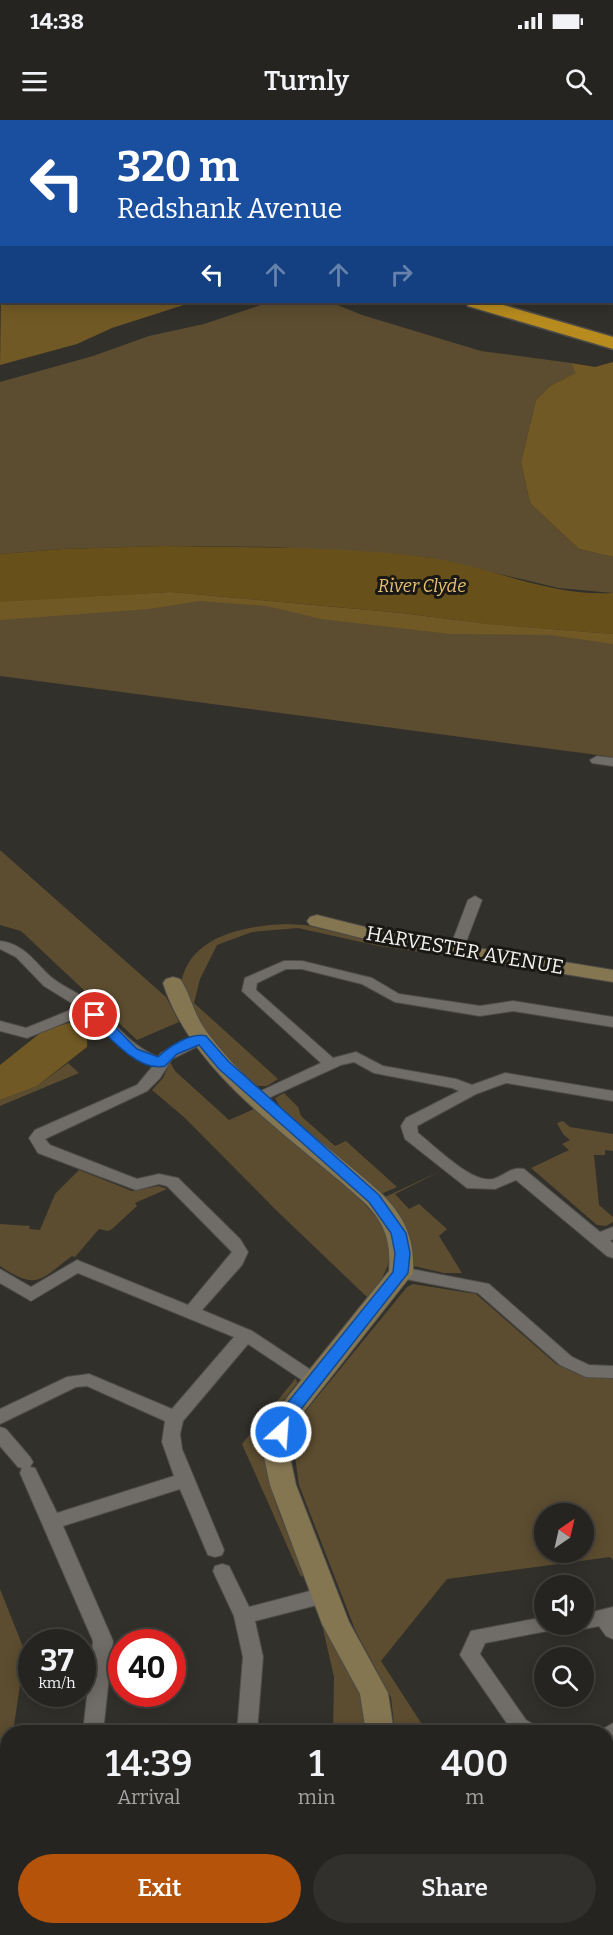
<!DOCTYPE html>
<html lang="en">
<head>
<meta charset="utf-8">
<style>
  body { margin:0; font-family:Bitter,serif; background:#32302d; color:#f1f3f6; height:100vh; display:flex; flex-direction:column; font-size:22px; white-space:nowrap }
  * { box-sizing:border-box; margin:0 }
  p { font-size:20px; color:#a4a4a5 }
  .icon { flex:none; width:33px; height:33px; fill:none; stroke:currentColor; stroke-width:2; stroke-linecap:round; stroke-linejoin:round }
  .map { position:relative; flex:1; overflow:hidden }
  .details { position:absolute; left:0px; top:1605px; width:614px; height:210px; display:flex; flex-direction:column; background:#262420; border-radius:24px 24px 0 0; box-shadow:0 3px 15px #0003,0 0 0 2px #42413e }
  .details>* { flex:none }
  .top-card { position:absolute; left:0px; top:0px; width:614px; height:183px; box-shadow:0 3px 15px #0003,0 0 0 2px #42413e; background:#1a4fa0; color:#fff; overflow:hidden }
  .needle { width:39px; rotate:34deg }
  .controls { position:absolute; left:534px; top:1383px; display:grid; gap:12px }
  .controls a { display:grid; place-items:center; width:60px; height:60px; border-radius:50%; background:#262420; box-shadow:0 3px 15px #0003,0 0 0 2px #42413e; font-size:30px }
  .speed { position:absolute; left:18px; top:1509px; display:flex; gap:12px; font-size:30px; font-weight:700; text-align:center }
  .speed>* { display:grid; place-content:center; width:78px; height:78px; border-radius:50%; background:#262420; box-shadow:0 3px 15px #0003,0 0 0 2px #42413e; line-height:1 }
  .speed small { font-size:15px; font-weight:400 }
  .speed .limit { border:9px solid #d22; background:#fff; color:#111 }
  .pin { position:absolute; display:grid; place-items:center; width:51px; height:51px; color:#fff; margin:-26px; border:3px solid #fff; border-radius:50%; box-shadow:0 2px 6px #0007 }
  .me { position:absolute; width:66px; margin:-33px; rotate:26deg; stroke-linejoin:round; filter:drop-shadow(0 0 4px #0008) }
  .turn { display:flex; align-items:center; gap:21px; height:126px; padding:0 18px; font-size:27px }
  .turn .icon { width:78px; height:78px; stroke-width:2.5 }
  .turn b { display:block; font-size:42px; line-height:51px }
  .lanes { display:flex; align-items:center; height:57px; padding:0 18px; background:#0003; justify-content:center; gap:30px; direction:ltr }
  .lanes .off { opacity:.35 }
  .eta { display:flex; justify-content:space-evenly; align-items:center; height:102px; text-align:center }
  .eta b { font-size:36px; font-weight:600; line-height:42px }
  .primary-button { display:flex; gap:12px; margin-top:auto; padding:12px 18px }
  .primary-button a { flex:1; height:69px; border-radius:36px; background:#b45309; color:#fff; font-size:24px; font-weight:600; line-height:69px; text-align:center }
  .primary-button a+a { background:#32302d; color:#f1f3f6 }
  .status { display:flex; justify-content:space-between; align-items:center; height:42px; padding:0 30px; background:#262420; direction:ltr }
  .status svg { height:16px; fill:currentColor }
  header { display:flex; justify-content:space-between; align-items:center; height:78px; padding:0 18px; background:#262420; font-size:27px; font-weight:600 }
  .map>svg:first-child { display:block }
</style>
</head>
<body>
<div class="status"><b>14:38</b><svg viewBox="0 0 49 12"><path d="M0 12V9h3v3zM5 12V6h3v6zM10 12V3h3v9zM15 12V0h3v12zM26 1h20v11H26zM47 4h2v5h-2z"/></svg></div>
<header><svg class="icon" aria-label="menu" viewBox="0 0 24 24"><path d="M4 6h16M4 12h16M4 18h16"/></svg>Turnly<svg class="icon" aria-label="search" viewBox="0 0 24 24"><circle cx="10" cy="10" r="6"/><path d="M15 15l6 6"/></svg></header>
<div class="map">
<svg width="613" height="1815" viewBox="0 0 613 1815">
  <rect width="100%" height="100%" fill="#32302b"/>
  <path fill="#5c4d30" fill-rule="evenodd" d="M 270,182 L 330,182 L 362,195 L 481,231 L 571,243 L 577,253 L 550,266 L 536,280 L 521,342 L 530,383 L 579,429 L 613,437 L 613,473 L 559,468 L 426,437 L 276,427 L 164,426 L 62,429 L 0,434 L 0,262 L 93,236 L 149,216 L 204,204 Z
    M 171,472 C 318,485 465,503 613,514 L 613,637 L 0,556 L 0,482 Z
    M 0,730 L 166,877 L 179,902 L 137,920 L 21,811 L 0,805 Z
    M 286,804 L 305,805 L 388,825 L 613,861 L 379,826 L 298,808 L 252,812 L 217,825 L 200,859 L 194,883 L 278,959 L 267,966 L 258,966 C 225,952 195,894 181,863 C 190,815 245,806 286,804 Z
    M 170,942 L 175,951 L 229,1000 L 259,987 C 287,1012 381,1089 389,1119 C 395,1142 381,1161 368,1178 L 277,1091 L 185,998 L 152,970 L 163,958 Z
    M 68,943 L 79,953 L 0,986 L 0,980 L 37,966 Z
    M 284,973 L 298,987 L 301,996 L 335,1026 L 346,1021 L 397,1067 L 381,1074 L 280,987 L 275,978 Z
    M 563,1001 L 570,1007 L 613,1014 L 613,1031 L 605,1030 L 605,1035 L 594,1035 L 599,1085 L 613,1097 L 613,1102 L 606,1106 L 597,1105 L 531,1048 L 569,1030 L 562,1024 L 570,1020 L 563,1014 L 557,1003 Z
    M 79,1050 L 132,1071 L 159,1066 L 167,1069 L 135,1083 L 137,1086 L 112,1109 L 108,1111 L 99,1109 L 75,1137 L 72,1136 C 40,1160 37,1171 0,1146 L 0,1104 L 30,1106 L 29,1109 L 40,1110 L 55,1074 Z
    M 443,1050 L 395,1074 L 409,1089 L 419,1084 L 447,1109 L 439,1116 L 462,1153 L 444,1153 L 414,1146 L 409,1113 L 399,1093 L 385,1077 Z
    M 413,1164 L 476,1174 L 556,1244 L 577,1254 L 613,1259 L 613,1440 L 610,1437 L 447,1459 L 381,1541 L 427,1612 L 395,1612 L 391,1577 L 356,1512 L 299,1365 L 293,1322 L 305,1292 L 407,1167 ZM 544,1394 L 584,1394 L 584,1432 L 544,1432 Z
    M 296,1258 L 297,1263 C 285,1278 273,1292 268,1311 C 256,1353 289,1414 304,1454 L 301,1457 L 242,1324 Z
    M 0,1469 L 25,1532 L 13,1612 L 8,1612 L 8,1650 L 4,1673 L 0,1676 Z
    M 321,1500 L 364,1583 L 366,1612 L 333,1612 L 334,1557 Z"/>
  <path fill="#715925" d="M 1,178 L 2,182 L 193,182 L 112,208 L 77,224 L 0,245 Z
    M 613,242 L 613,437 L 579,429 L 530,383 L 521,342 L 536,280 L 550,266 L 576,253 L 571,243 L 595,247 Z
    M 171,472 L 402,493 L 487,504 L 613,514 L 613,524 L 551,515 L 451,514 L 321,499 L 267,486 L 200,481 L 149,489 L 0,500 L 0,481 Z
    M 69,903 C 84,905 88,912 87,927 L 37,966 L 0,980 L 0,945 L 44,910 Z
    M 606,1702 L 613,1703 L 613,1815 L 174,1815 L 190,1808 L 606,1808 Z"/>
  <path fill="#68501b" d="M 164,426 C 251,428 339,426 425,437 C 487,445 549,477 613,473 L 613,514 L 487,504 L 402,493 L 171,472 L 0,482 L 0,434 L 62,429 Z"/>
  <g fill="none" stroke-linecap="round" stroke-linejoin="round">
    <defs>
      <path id="street" d="M 422,0 L 430,0 L 430,2 L 422,2 Z
        M 597,636 L 613,638 L 613,646 L 592,643 L 590,640 Z
        M 475,776 L 482,780 L 463,830 L 456,834 L 451,833 L 449,830 L 468,780 Z
        M 0,821 C 25,824 34,842 51,857 C 63,867 78,872 90,882 C 113,900 130,926 158,937 L 161,933 L 196,916 L 206,916 L 209,919 L 206,922 L 172,939 L 160,958 L 147,971 L 45,1019 L 50,1025 L 137,1059 L 159,1054 L 178,1058 L 240,1119 L 248,1132 L 242,1145 L 202,1190 L 252,1211 L 320,1256 L 323,1260 L 320,1264 L 308,1264 L 248,1224 L 183,1301 L 180,1314 L 182,1329 L 224,1430 L 222,1435 L 215,1437 L 208,1435 L 180,1369 L 63,1406 L 113,1521 L 103,1612 L 83,1612 L 93,1521 L 20,1353 L 22,1348 L 18,1347 L 0,1326 L 0,1307 L 6,1309 L 30,1337 L 33,1342 L 30,1347 L 35,1348 L 57,1393 L 174,1356 L 162,1322 L 165,1301 L 87,1266 L 76,1267 L 0,1304 L 0,1289 L 67,1257 L 89,1254 L 172,1289 L 234,1217 L 78,1153 L 31,1181 L 0,1163 L 0,1149 L 31,1167 L 77,1140 L 188,1185 L 232,1132 L 167,1066 L 159,1064 L 136,1070 L 38,1033 L 29,1018 L 35,1010 L 137,965 L 153,946 L 124,930 L 86,894 L 27,918 L 0,911 L 0,901 L 26,908 L 78,887 L 44,866 L 16,837 L 0,829 Z
        M 284,841 L 302,841 L 372,858 L 399,874 L 480,886 L 513,881 L 613,897 L 613,907 L 513,891 L 480,896 L 395,882 L 362,864 L 302,849 L 286,849 L 257,863 L 256,870 L 333,938 L 356,932 L 383,946 L 456,959 L 472,965 L 505,953 L 613,971 L 613,981 L 506,963 L 476,974 L 417,1006 L 418,1013 C 435,1026 472,1064 493,1059 C 504,1056 511,1046 524,1049 L 600,1112 L 613,1107 L 613,1119 L 610,1121 L 613,1123 L 613,1138 L 607,1136 L 516,1060 L 495,1069 L 467,1068 L 405,1019 L 401,1006 L 406,998 L 459,971 L 452,968 L 374,953 L 354,942 L 341,945 L 264,980 L 254,980 L 251,977 L 254,974 L 321,943 L 242,871 L 245,858 Z
        M 401,1147 L 489,1164 L 572,1237 L 589,1245 L 613,1246 L 613,1258 L 586,1257 L 560,1245 L 478,1173 L 395,1157 L 393,1153 L 395,1149 Z
        M 222,1444 L 229,1446 L 249,1487 L 325,1467 L 332,1470 L 335,1475 L 332,1480 L 325,1483 L 255,1501 L 263,1537 L 257,1612 L 237,1612 L 243,1537 L 234,1496 L 213,1451 L 215,1446 Z
        M 613,1487 L 613,1519 L 606,1516 L 599,1506 L 584,1509 L 576,1504 L 584,1504 L 584,1494 Z
        M 544,1497 L 544,1504 L 560,1504 L 558,1509 L 485,1523 L 480,1534 L 526,1600 L 536,1606 L 539,1612 L 513,1612 L 460,1535 L 471,1511 Z
        M 613,1603 L 613,1622 L 606,1624 L 606,1612 L 598,1612 Z
        M 8,1744 L 8,1764 L 0,1767 L 0,1747 Z"/>
      <path id="secondary" d="M 317,795 L 393,814 L 613,850 L 613,862 L 393,826 L 310,805 L 307,801 L 310,797 Z
        M 173,857 L 180,859 C 190,873 193,892 204,908 C 251,974 323,1020 382,1074 C 405,1097 415,1120 413,1153 L 302,1294 L 291,1322 L 290,1337 L 296,1365 L 349,1502 L 388,1573 L 394,1612 L 366,1612 L 360,1574 L 322,1504 L 270,1365 L 264,1337 L 265,1322 L 282,1284 L 389,1151 C 391,1123 386,1105 366,1084 C 297,1020 193,957 163,863 L 166,859 Z
        M 116,1808 L 151,1808 L 148,1815 L 113,1815 Z"/>
      <path id="highway" d="M 5,0 L 25,0 L 26,2 L 6,2 Z
        M 466,182 L 493,182 L 613,217 L 613,229 L 468,186 Z"/>
    </defs>
    <use href="#street" stroke="#4e4c48" stroke-width="2"/>
    <use href="#secondary" stroke="#4e4c48" stroke-width="2"/>
    <use href="#highway" stroke="#4e4c48" stroke-width="3"/>
    <use href="#street" fill="#706d68" fill-rule="evenodd"/>
    <use href="#secondary" fill="#857652" fill-rule="evenodd"/>
    <use href="#highway" fill="#b78b1e" fill-rule="evenodd"/>
    <defs>
      <path id="rail" d="M 123,0 L 145,2
        M 151,0 L 174,2"/>
    </defs>
    <use href="#rail" stroke="#b4b3ae" stroke-width="4"/>
    <use href="#rail" stroke="#191815" stroke-width="2" stroke-dasharray="7" stroke-linecap="butt"/>
  </g>
  <path fill="#1a73e8" stroke="#114b97" stroke-width="1.5" d="M 95,891 L 100,892 L 137,929 L 158,937 C 168,927 191,912 206,916 L 229,942 L 379,1075 L 406,1113 L 410,1133 L 408,1153 L 298,1293 L 287,1316 L 281,1318 L 273,1312 L 285,1286 L 393,1152 L 395,1133 L 391,1113 L 369,1082 L 219,949 L 199,925 L 177,934 L 165,946 C 139,953 107,915 90,898 L 90,892 Z"/>
  <g text-anchor="middle" stroke-width="6" stroke-linejoin="round" paint-order="stroke">
    <g font-size="18" font-style="italic" fill="#e6c072" stroke="#191815">
      <text x="422" y="472">River Clyde</text>
    </g>
    <g font-size="20" fill="#f3f2ee" stroke="#191815">
      <text transform="translate(465 830) rotate(10)" y="7">HARVESTER AVENUE</text>
    </g>
  </g>
</svg>
<div class="controls">
<a><svg class="needle" viewBox="-14 -14 28 28"><path d="M0-13l5 13h-10z" fill="#e53935"/><path d="M0 13l5-13h-10z" fill="#a4a4a5"/></svg></a>
<a><svg class="icon" aria-label="sound" viewBox="0 0 24 24"><path d="M4 9h4l5-4v14l-5-4H4zM17 9q2 3 0 6"/></svg></a>
<a><svg class="icon" aria-label="search" viewBox="0 0 24 24"><circle cx="10" cy="10" r="6"/><path d="M15 15l6 6"/></svg></a>
</div>
<div class="speed"><div>37<small>km/h</small></div><div class="limit">40</div></div>
<div class="pin" style="left:95px;top:895px;background:#d93025"><svg class="icon" aria-label="arrive" viewBox="0 0 24 24"><path d="M6 21V4h12l-3 4 3 4H6"/></svg></div>
<svg class="me" style="left:281px;top:1312px" viewBox="-20 -20 40 40"><circle r="17" fill="#1a73e8" stroke="#fff" stroke-width="3"/><path d="M0-11L8 9 0 5-8 9z" fill="#fff"/></svg>
<div class="top-card">
<div class="turn"><svg class="icon" aria-label="left" viewBox="0 0 24 24"><path d="M17 20v-9H6M10 6l-5 5 5 5"/></svg><div><b>320 m</b>Redshank Avenue</div></div>
<div class="lanes"><svg class="icon" aria-label="left" viewBox="0 0 24 24"><path d="M17 20v-9H6M10 6l-5 5 5 5"/></svg><svg class="icon off" aria-label="ahead" viewBox="0 0 24 24"><path d="M12 20V5M6 11l6-6 6 6"/></svg><svg class="icon off" aria-label="ahead" viewBox="0 0 24 24"><path d="M12 20V5M6 11l6-6 6 6"/></svg><svg class="icon off" aria-label="right" viewBox="0 0 24 24"><path d="M7 20v-9h11M14 6l5 5-5 5"/></svg></div>
</div>
<section class="details">
<div class="eta">
<div><b>14:39</b><p>Arrival</p></div>
<div><b>1</b><p>min</p></div>
<div><b>400</b><p>m</p></div>
</div>
<div class="primary-button"><a>Exit</a><a>Share</a></div>
</section>
</div>
</body>
</html>
